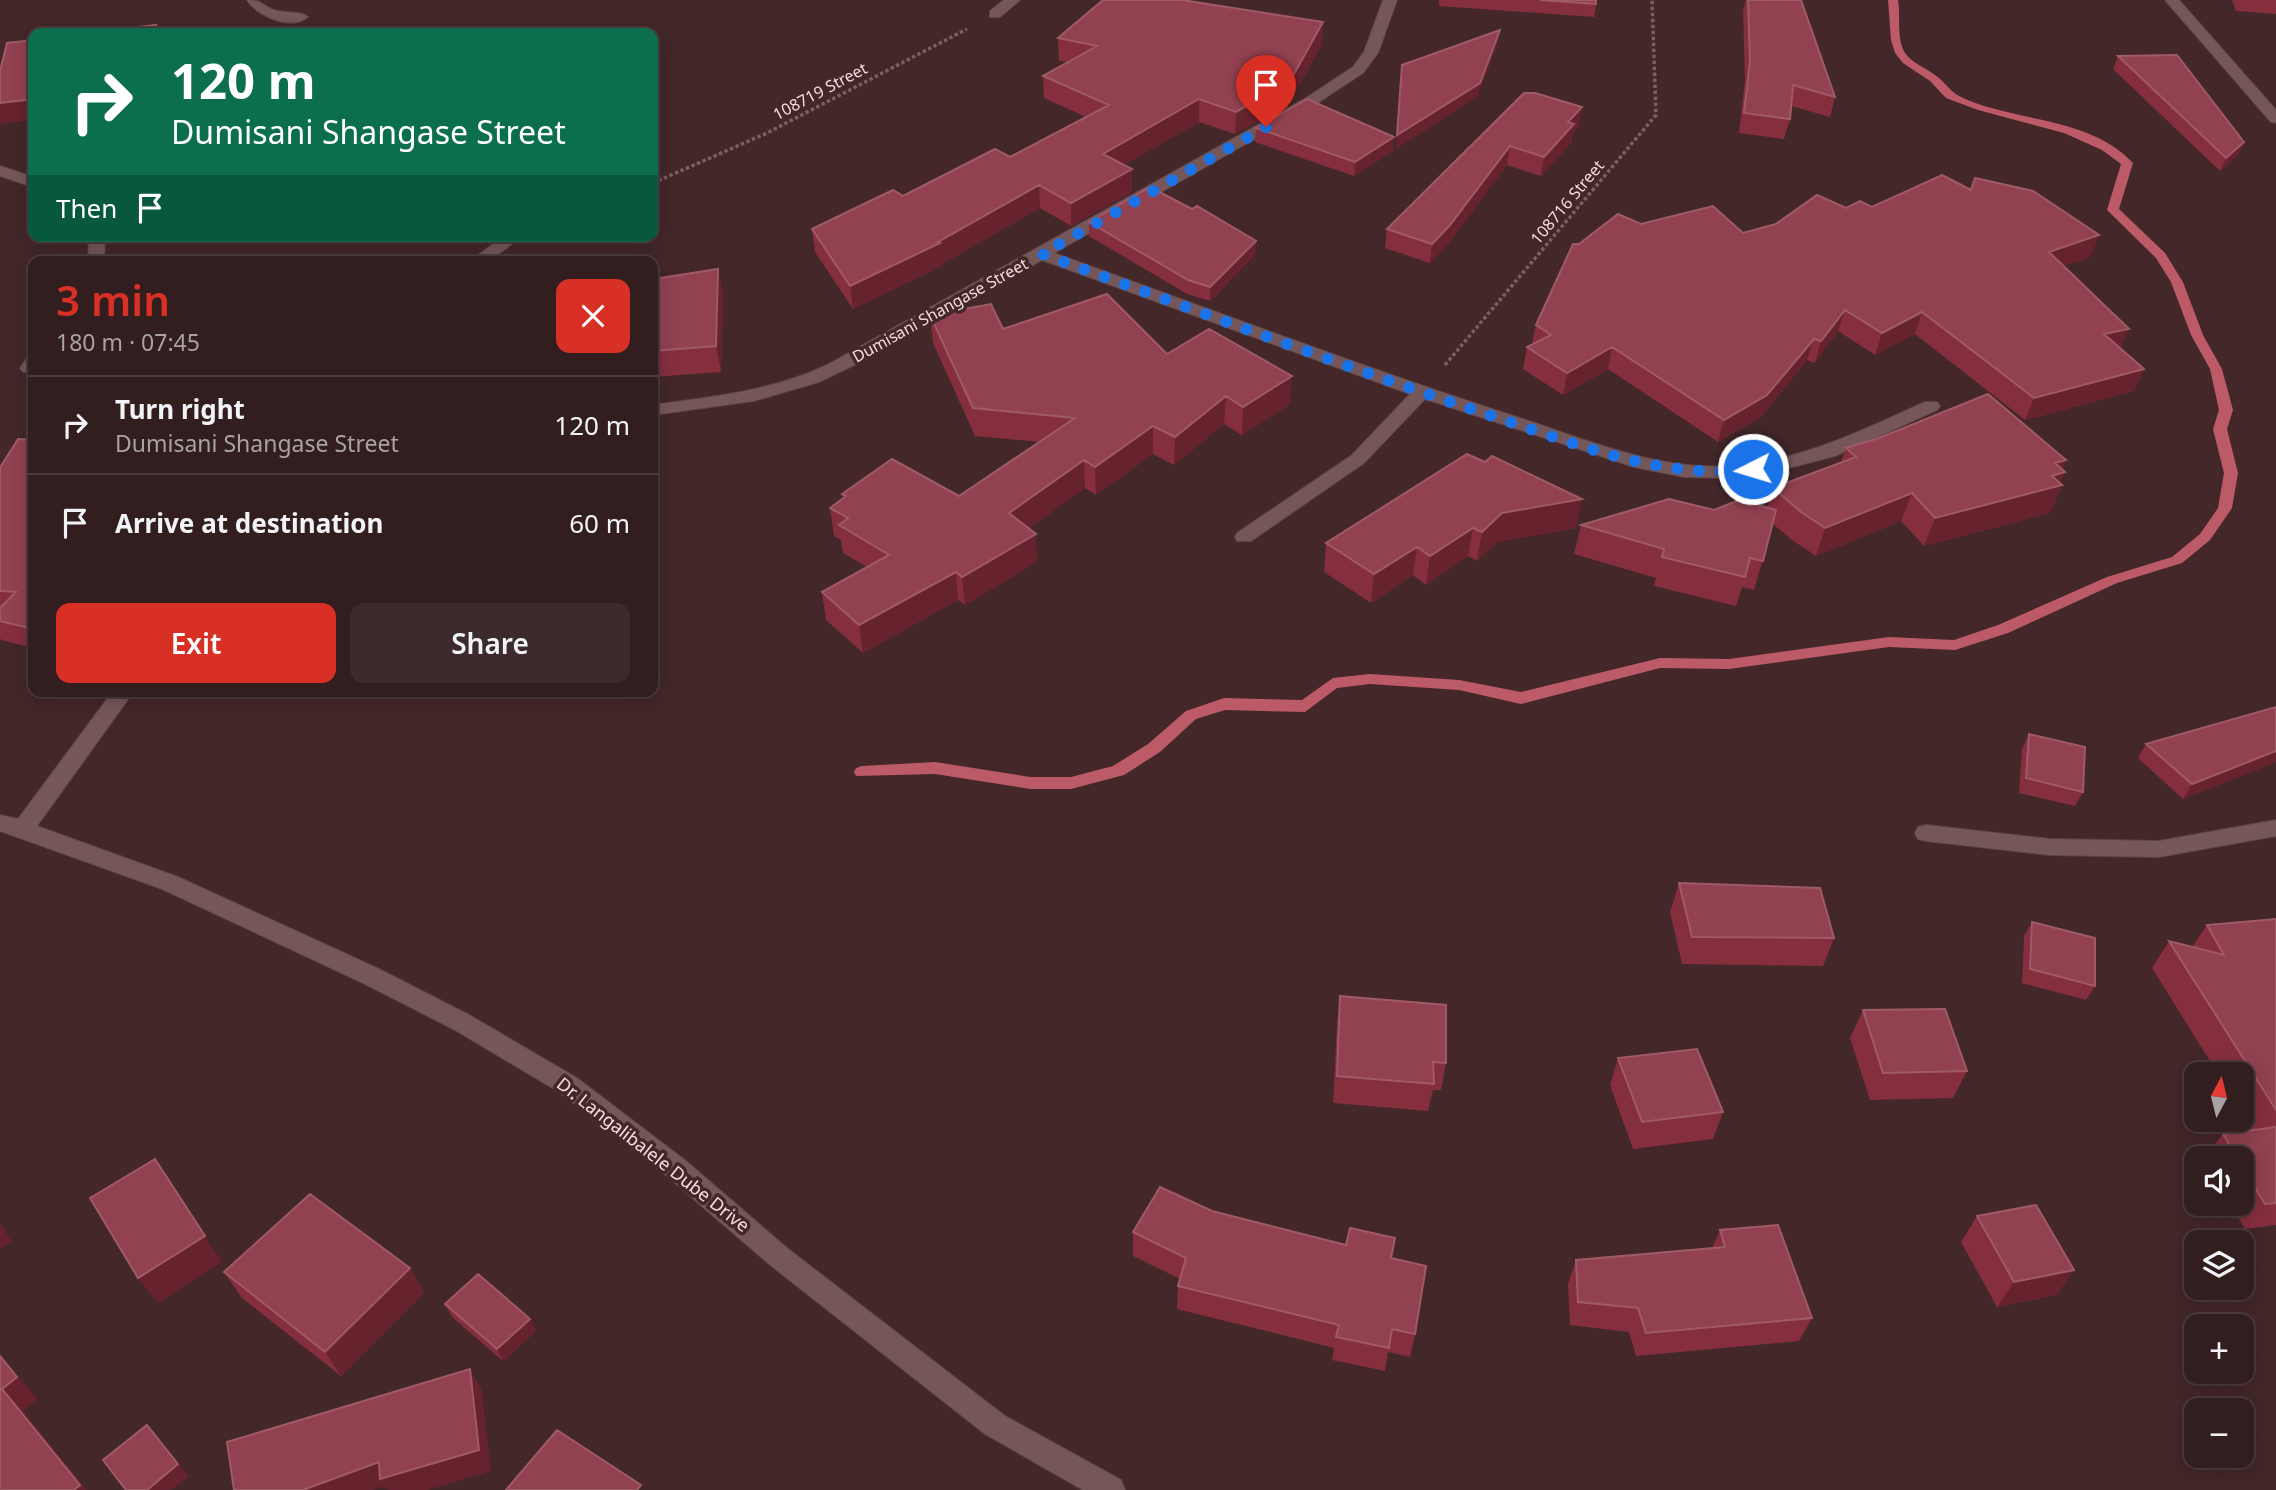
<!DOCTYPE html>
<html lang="en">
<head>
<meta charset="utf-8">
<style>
  body { margin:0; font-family:"Noto Sans",sans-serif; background:#3d2a2c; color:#f1f3f6; height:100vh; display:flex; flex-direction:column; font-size:26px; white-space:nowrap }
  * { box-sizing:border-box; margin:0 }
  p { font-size:23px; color:#a8a2a4 }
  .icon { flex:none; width:38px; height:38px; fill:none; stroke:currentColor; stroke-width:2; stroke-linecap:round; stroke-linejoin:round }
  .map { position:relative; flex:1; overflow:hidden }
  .panel { position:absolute; left:28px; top:256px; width:630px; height:441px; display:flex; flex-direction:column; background:#321d1f; border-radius:14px; box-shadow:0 4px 18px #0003,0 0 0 2px #4d3b3d }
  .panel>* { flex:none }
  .banner { position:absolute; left:28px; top:28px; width:630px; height:214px; border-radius:14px; box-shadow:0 4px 18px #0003,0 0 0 2px #4d3b3d; background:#0b6e4f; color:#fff; overflow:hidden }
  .needle { width:46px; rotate:7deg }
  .tools { position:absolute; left:2184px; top:1062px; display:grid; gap:14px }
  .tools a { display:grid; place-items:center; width:70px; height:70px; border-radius:14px; background:#321d1f; box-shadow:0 4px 18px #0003,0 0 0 2px #4d3b3d; font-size:35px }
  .pin { position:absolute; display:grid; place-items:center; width:60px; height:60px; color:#fff; margin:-72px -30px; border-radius:50% 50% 50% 0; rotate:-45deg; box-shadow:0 0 7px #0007 }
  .pin .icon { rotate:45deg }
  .me { position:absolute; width:77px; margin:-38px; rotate:265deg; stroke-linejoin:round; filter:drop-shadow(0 0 5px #0008) }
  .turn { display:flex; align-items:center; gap:24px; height:147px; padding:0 28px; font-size:32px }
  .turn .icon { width:91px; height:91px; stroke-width:2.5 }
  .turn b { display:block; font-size:49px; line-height:60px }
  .then { display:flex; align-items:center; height:66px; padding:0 28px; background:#0003; gap:14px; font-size:26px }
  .round { display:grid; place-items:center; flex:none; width:74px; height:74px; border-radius:14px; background:#3d2a2c }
  .summary { display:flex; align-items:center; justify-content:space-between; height:119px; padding:0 28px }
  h1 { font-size:42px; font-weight:600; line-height:52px; color:#d93025 }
  .primary-button { display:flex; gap:14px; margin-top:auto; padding:14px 28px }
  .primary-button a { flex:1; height:80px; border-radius:14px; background:#d93025; color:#fff; font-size:28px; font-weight:600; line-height:80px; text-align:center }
  .primary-button a+a { background:#3d2a2c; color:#f1f3f6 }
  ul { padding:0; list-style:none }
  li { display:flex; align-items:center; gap:21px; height:98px; padding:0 28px; border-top:2px solid #4d3b3d }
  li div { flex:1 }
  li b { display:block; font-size:26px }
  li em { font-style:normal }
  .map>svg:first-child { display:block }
</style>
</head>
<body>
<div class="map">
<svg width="2276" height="1490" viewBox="0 0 2276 1490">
  <rect width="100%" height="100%" fill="#432729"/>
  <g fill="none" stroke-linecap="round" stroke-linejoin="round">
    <path fill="#bc5b67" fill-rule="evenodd" d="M 1888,0 L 1898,0 C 1901,16 1896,38 1905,53 C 1912,63 1926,68 1935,75 C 1944,81 1950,91 1959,96 C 2014,123 2088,115 2133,163 L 2119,209 L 2165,253 L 2183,282 L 2203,335 L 2222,369 L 2233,410 L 2227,429 L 2238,473 L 2232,508 L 2210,540 L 2182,563 L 2117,583 L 2008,633 L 1955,650 L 1889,647 L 1729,669 L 1660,668 L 1521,704 L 1459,690 L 1370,684 L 1337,688 L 1305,712 L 1225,710 L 1196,719 L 1160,752 L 1124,775 L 1071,789 L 1030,789 L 935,774 L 856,776 L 854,772 L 856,768 L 862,766 L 935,762 L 1030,777 L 1071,777 L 1113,766 L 1148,744 L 1186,711 L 1224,698 L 1302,700 L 1333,678 L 1370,674 L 1459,680 L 1521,692 L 1660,658 L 1729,659 L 1889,637 L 1954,640 L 1998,625 L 2107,577 L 2172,557 L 2200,534 L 2218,508 L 2224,473 L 2213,429 L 2219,410 L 2210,369 L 2191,335 L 2171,282 L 2156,258 L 2107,210 L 2121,164 L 2102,150 L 2064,133 L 1978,110 L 1946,98 L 1930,81 L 1903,63 L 1895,53 L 1891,40 Z"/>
    <defs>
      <path id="minor" d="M 247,0 C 263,0 260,5 274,10 C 285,14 299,10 308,17 C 291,31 257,16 247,0 Z
        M 1004,0 L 1020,0 L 1000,17 L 990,17 L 990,11 Z
        M 1383,0 L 1397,0 L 1378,53 L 1363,73 L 1316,104 L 1054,253 C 1207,308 1359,366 1514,416 C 1583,438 1656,471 1730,466 C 1801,461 1861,431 1925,402 L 1937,402 L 1940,406 L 1937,410 L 1835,456 L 1777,471 L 1729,478 L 1684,477 L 1634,467 L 1425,399 L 1364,463 L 1251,541 L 1237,541 L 1235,537 L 1237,533 L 1352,455 L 1410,394 L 1042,260 L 873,356 L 819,382 L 754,401 L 653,415 L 653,405 C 712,397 772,391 827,365 L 1306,98 L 1353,67 L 1364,52 Z
        M 2165,0 L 2179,0 L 2276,110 L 2276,123 L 2271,122 Z
        M 0,166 L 33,177 L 33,187 L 0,176 Z
        M 89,236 L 105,236 L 104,261 L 88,261 Z
        M 504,236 L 523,236 L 489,261 L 470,261 Z
        M 33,357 L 33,372 L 23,372 L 20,368 L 27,358 Z
        M 113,691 L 134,691 L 37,826 L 178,877 L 379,969 L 471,1016 L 577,1078 L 686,1161 L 787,1248 L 1005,1416 L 1121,1480 L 1125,1490 L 1083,1490 L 985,1434 L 769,1264 L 668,1177 L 559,1092 L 455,1030 L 363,983 L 162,889 L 0,831 L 0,815 L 18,819 Z
        M 2276,820 L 2276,836 L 2159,857 L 2050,855 L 1926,841 L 1918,839 L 1915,833 L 1918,827 L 1926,825 L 2050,839 L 2159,841 Z"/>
    </defs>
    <use href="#minor" stroke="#5c4547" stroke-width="2"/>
    <path stroke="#796061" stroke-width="3.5" stroke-dasharray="3.5 2.5" stroke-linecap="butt" d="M 653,183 L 767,133 L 967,29
      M 1445,365 L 1656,115 L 1652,0"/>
    <use href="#minor" fill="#765759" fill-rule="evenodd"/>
  </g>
  <path fill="#852e3e" d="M 1439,0 L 1596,0 L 1596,4 L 1594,17 L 1439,6 Z
    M 1746,0 L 1801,0 L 1835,97 L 1830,117 L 1791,106 L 1790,119 L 1784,139 L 1739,133 L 1745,80 L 1743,11 Z
    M 2232,0 L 2276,0 L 2276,14 L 2236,11 Z
    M 1323,22 L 1322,44 L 1288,105 L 1235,134 L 1199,122 L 1124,165 L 1132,169 L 1132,192 L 1071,226 L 1040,208 L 942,264 L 942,266 L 853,309 L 815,252 L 812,229 L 1010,157 L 1086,117 L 1044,98 L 1043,76 L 1068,62 L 1059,61 L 1058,38 Z
    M 2118,56 L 2244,142 L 2237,156 L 2220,171 L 2113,69 Z
    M 1524,93 L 1579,126 L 1573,132 L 1571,143 L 1541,176 L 1507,165 L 1448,244 L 1430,263 L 1385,248 L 1387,229 Z
    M 1256,128 L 1393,151 L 1354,176 L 1255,142 Z
    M 1971,190 L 2099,235 L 2090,257 L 2063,266 L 2120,348 L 2144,369 L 2134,391 L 2025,420 L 1915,334 L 1875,355 L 1838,331 L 1815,363 L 1807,360 L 1761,417 L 1718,442 L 1608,369 L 1563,395 L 1523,369 L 1527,347 L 1532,344 L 1536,325 L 1579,244 L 1641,224 L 1743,233 L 1846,208 L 1872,207 Z
    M 1192,209 L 1256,241 L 1255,255 L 1210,301 L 1187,294 L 1089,236 L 1089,222 Z
    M 718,269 L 723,294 L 721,372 L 653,377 L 653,279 Z
    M 930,315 L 1003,329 L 1167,354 L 1290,404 L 1242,435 L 1224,424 L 1174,465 L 1153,454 L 1096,495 L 1085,488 L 1029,528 L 1037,562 L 965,605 L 958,600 L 863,653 L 826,620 L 822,592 L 867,567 L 843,553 L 841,540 L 834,536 L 830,508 L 843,499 L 842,494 L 959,496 L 1039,442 L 975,436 L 933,343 Z
    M 33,440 L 33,648 L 1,640 L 0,638 L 0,466 Z
    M 1846,448 L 2066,460 L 2062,470 L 2060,483 L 2062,485 L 2050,513 L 1924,546 L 1901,521 L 1816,556 L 1792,540 L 1773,524 L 1754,590 L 1742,587 L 1736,606 L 1654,586 L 1656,578 L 1574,554 L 1581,525 L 1714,510 L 1767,508 L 1773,488 L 1841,462 Z
    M 1467,454 L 1576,528 L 1497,542 L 1477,561 L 1468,556 L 1426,585 L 1413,575 L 1371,603 L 1324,572 L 1326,543 Z
    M 2276,707 L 2276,762 L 2183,799 L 2138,758 L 2146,744 Z
    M 2029,734 L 2083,792 L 2075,806 L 2019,793 L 2022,749 Z
    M 1679,883 L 1834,938 L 1823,966 L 1682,964 L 1670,912 Z
    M 2276,919 L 2276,1225 L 2245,1229 L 2230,1204 L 2242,1204 L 2242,1158 L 2204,1158 L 2223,1134 L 2252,1130 L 2242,1113 L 2242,1074 L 2218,1074 L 2152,968 L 2169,941 L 2192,947 L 2207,925 Z
    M 2032,922 L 2095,986 L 2086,1000 L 2022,983 L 2024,936 Z
    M 1340,996 L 1446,1063 L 1441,1090 L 1433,1090 L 1428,1111 L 1333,1103 L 1337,1024 Z
    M 1863,1010 L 1967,1071 L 1953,1098 L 1870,1100 L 1850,1038 Z
    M 1618,1058 L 1723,1112 L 1713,1139 L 1633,1149 L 1610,1085 Z
    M 1212,1211 L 1391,1258 L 1415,1334 L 1410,1357 L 1388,1352 L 1385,1371 L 1332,1360 L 1334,1348 L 1177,1309 L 1178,1286 L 1180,1279 L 1133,1256 L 1133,1232 Z
    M 1977,1216 L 2074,1270 L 2056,1295 L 1997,1307 L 1961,1242 Z
    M 1720,1230 L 1812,1318 L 1799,1341 L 1636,1356 L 1629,1332 L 1570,1325 L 1568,1284 L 1576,1260 L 1712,1248 Z
    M 410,1268 L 424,1293 L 341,1376 L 242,1298 L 224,1272 Z
    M 445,1304 L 536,1331 L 503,1361 L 452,1317 Z"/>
  <path fill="#66232e" d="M 1323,22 L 1322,44 L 1288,105 L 1235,134 L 1236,112 Z
    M 156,25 L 159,33 L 152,33 Z
    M 1500,30 L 1498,43 L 1478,96 L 1396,149 L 1397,135 Z
    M 33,99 L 33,120 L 0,124 L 0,103 Z
    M 1199,99 L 1199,122 L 1103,177 L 1103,154 Z
    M 1582,107 L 1579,126 L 1573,132 L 1571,143 L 1541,176 L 1544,157 L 1568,122 Z
    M 1394,137 L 1393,151 L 1354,176 L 1355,162 Z
    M 2244,142 L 2237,156 L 2220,171 L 2226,158 Z
    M 1510,146 L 1507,165 L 1448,244 L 1430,263 L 1432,244 Z
    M 1132,169 L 1132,192 L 1071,226 L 1071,203 Z
    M 1039,185 L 1040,208 L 942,264 L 942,266 L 853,309 L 850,286 L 938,242 Z
    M 2099,235 L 2090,257 L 2040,274 L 2049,252 Z
    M 1256,241 L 1255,255 L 1210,301 L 1210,287 Z
    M 718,269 L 723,294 L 721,372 L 716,346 Z
    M 1845,310 L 1838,331 L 1815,363 L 1821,341 Z
    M 1922,312 L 1915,334 L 1875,355 L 1882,333 Z
    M 2129,329 L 2119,351 L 2104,334 Z
    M 1814,339 L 1807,360 L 1761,417 L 1718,442 L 1724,420 Z
    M 1612,347 L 1608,369 L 1563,395 L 1567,373 Z
    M 2144,369 L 2134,391 L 2025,420 L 2034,398 Z
    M 1292,376 L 1290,404 L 1242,435 L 1243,407 Z
    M 1226,396 L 1224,424 L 1174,465 L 1175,437 Z
    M 1153,426 L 1153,454 L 1096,495 L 1095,467 Z
    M 1084,460 L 1085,488 L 1011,541 L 1009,513 Z
    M 2066,460 L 2060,474 L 2065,472 L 2059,486 L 2062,485 L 2050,513 L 1924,546 L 1935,518 L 2055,463 Z
    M 1912,493 L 1901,521 L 1816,556 L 1825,528 Z
    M 1582,499 L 1576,528 L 1497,542 L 1477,561 L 1482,532 L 1502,513 Z
    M 1473,528 L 1468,556 L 1426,585 L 1430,556 Z
    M 1036,534 L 1037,562 L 965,605 L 962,577 Z
    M 1417,547 L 1413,575 L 1371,603 L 1374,574 Z
    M 956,572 L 958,600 L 863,653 L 859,625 Z
    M 2276,751 L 2276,762 L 2183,799 L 2192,784 Z
    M 155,1159 L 222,1262 L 158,1303 L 138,1278 Z
    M 0,1223 L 12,1242 L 0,1248 Z
    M 410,1268 L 424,1293 L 341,1376 L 325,1352 Z
    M 2074,1270 L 2056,1295 L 1997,1307 L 2014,1282 Z
    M 530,1319 L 536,1331 L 503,1361 L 497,1349 Z
    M 0,1354 L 37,1399 L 23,1411 L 87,1490 L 74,1490 L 2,1389 Z
    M 470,1369 L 482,1391 L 491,1471 L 428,1490 L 388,1490 L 385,1486 L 374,1490 L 303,1490 Z
    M 157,1437 L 189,1476 L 171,1490 L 147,1490 Z"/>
  <path fill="#91414f" stroke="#a05a66" stroke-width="2" d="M 1103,0 L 1182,0 L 1323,22 L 1289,83 L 1236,112 L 1199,99 L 1103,154 L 1132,169 L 1071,203 L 1039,185 L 938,242 L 940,243 L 850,286 L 812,229 L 893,190 L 903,196 L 995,149 L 1010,157 L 1109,105 L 1043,76 L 1097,46 L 1058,38 Z
    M 1540,0 L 1596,0 L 1596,4 Z
    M 1748,0 L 1801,0 L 1835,97 L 1793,85 L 1790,119 L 1744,113 L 1750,61 Z
    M 156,25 L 152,33 L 87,33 Z
    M 1500,30 L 1480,83 L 1397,135 L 1402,65 Z
    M 33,40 L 33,99 L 0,103 L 0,71 L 7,43 Z
    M 2177,55 L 2244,142 L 2226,158 L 2118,56 Z
    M 1524,93 L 1535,93 L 1582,107 L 1568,122 L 1574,124 L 1544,157 L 1510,146 L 1450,225 L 1432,244 L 1387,229 Z
    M 1307,99 L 1394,137 L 1355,162 L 1256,128 Z
    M 1942,175 L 1971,190 L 1975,178 L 2033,191 L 2099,235 L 2049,252 L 2129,329 L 2104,334 L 2144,369 L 2034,398 L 1922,312 L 1882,333 L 1845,310 L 1821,341 L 1814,339 L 1767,395 L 1724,420 L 1612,347 L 1567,373 L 1527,347 L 1551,335 L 1536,325 L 1573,244 L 1579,244 L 1618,214 L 1641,224 L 1713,206 L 1743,233 L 1776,224 L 1817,195 L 1846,208 L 1860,201 L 1872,207 Z
    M 1150,187 L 1192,209 L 1197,206 L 1256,241 L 1210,287 L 1188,280 L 1089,222 Z
    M 221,257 L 227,261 L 216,261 Z
    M 718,269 L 716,346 L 653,351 L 653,279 Z
    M 1107,294 L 1167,354 L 1209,329 L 1292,376 L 1243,407 L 1226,396 L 1175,437 L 1153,426 L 1095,467 L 1084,460 L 1009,513 L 1036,534 L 962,577 L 956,572 L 859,625 L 822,592 L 889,555 L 839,525 L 848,518 L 830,508 L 846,496 L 842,494 L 892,459 L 959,496 L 1075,418 L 973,408 L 930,315 L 991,304 L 1003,329 Z
    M 1988,394 L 2066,460 L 2055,463 L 2065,472 L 2052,476 L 2062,485 L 1935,518 L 1912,493 L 1825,528 L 1801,512 L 1773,488 L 1856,457 L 1846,448 L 1879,438 Z
    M 18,439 L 33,440 L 33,629 L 0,621 L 0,608 L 16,592 L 0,591 L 0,466 L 1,466 Z
    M 1467,454 L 1485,462 L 1492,456 L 1582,499 L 1502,513 L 1482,532 L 1473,528 L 1430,556 L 1417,547 L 1374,574 L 1326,543 Z
    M 1669,499 L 1714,510 L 1739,500 L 1776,510 L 1763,561 L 1750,558 L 1745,577 L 1662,557 L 1664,549 L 1581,525 Z
    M 2276,707 L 2276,751 L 2192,784 L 2146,744 Z
    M 2029,734 L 2085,747 L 2083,792 L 2026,778 Z
    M 1679,883 L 1820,888 L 1834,938 L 1692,937 Z
    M 2276,919 L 2276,1110 L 2169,941 L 2224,955 L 2207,925 Z
    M 2032,922 L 2095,938 L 2095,986 L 2030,969 Z
    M 1340,996 L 1446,1005 L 1446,1063 L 1433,1062 L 1434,1084 L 1337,1076 Z
    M 1945,1009 L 1967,1071 L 1883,1073 L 1863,1010 Z
    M 1697,1049 L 1723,1112 L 1642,1122 L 1618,1058 Z
    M 2276,1127 L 2276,1203 L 2265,1204 L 2242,1166 L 2242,1158 L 2237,1158 L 2223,1134 Z
    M 155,1159 L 205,1236 L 138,1278 L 90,1198 Z
    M 1160,1187 L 1212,1211 L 1346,1245 L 1350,1228 L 1395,1238 L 1391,1258 L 1426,1266 L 1415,1334 L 1392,1329 L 1389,1348 L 1336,1337 L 1339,1325 L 1178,1286 L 1186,1258 L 1133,1232 Z
    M 310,1194 L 410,1268 L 325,1352 L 224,1272 Z
    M 2036,1205 L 2074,1270 L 2014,1282 L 1977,1216 Z
    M 1778,1225 L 1812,1318 L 1646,1333 L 1638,1308 L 1578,1302 L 1576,1260 L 1725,1247 L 1720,1230 Z
    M 478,1274 L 530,1319 L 497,1349 L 445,1304 Z
    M 0,1356 L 17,1377 L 2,1389 L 80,1485 L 74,1490 L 0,1490 Z
    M 470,1369 L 479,1450 L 380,1479 L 379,1462 L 303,1490 L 234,1490 L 227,1442 Z
    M 147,1425 L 178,1464 L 147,1490 L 126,1490 L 103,1460 Z
    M 557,1430 L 641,1485 L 637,1490 L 506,1490 Z"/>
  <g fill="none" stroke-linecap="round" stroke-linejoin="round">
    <path stroke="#1a73e8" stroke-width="12" stroke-dasharray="0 21.6" d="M 1266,127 L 1042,254 C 1190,308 1337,364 1486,414 C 1572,442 1660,481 1753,469"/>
  </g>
  <g text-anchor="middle" stroke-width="7" stroke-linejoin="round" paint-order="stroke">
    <g font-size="16" fill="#f1dedf" stroke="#432729">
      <text transform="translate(820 91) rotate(-28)" y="6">108719 Street</text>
      <text transform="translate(1567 202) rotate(-50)" y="6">108716 Street</text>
      <text transform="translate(940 310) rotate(-29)" y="6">Dumisani Shangase Street</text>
    </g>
    <g font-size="18" fill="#f1dedf" stroke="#432729">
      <text transform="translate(653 1155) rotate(38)" y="6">Dr. Langalibalele Dube Drive</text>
    </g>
  </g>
</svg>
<div class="tools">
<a><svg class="needle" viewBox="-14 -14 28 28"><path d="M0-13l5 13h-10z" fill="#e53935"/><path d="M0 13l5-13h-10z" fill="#a8a2a4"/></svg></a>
<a><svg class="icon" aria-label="sound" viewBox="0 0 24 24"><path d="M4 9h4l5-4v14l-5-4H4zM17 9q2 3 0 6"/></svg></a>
<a><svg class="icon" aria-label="layers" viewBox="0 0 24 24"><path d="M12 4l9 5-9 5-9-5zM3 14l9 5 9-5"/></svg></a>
<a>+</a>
<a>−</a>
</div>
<div class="pin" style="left:1266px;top:127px;background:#d93025"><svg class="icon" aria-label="arrive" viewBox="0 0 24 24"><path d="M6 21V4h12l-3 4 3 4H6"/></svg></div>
<svg class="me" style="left:1753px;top:469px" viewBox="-20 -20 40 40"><circle r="17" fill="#1a73e8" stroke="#fff" stroke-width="3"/><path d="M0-11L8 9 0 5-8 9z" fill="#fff"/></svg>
<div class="banner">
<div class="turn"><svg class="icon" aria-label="right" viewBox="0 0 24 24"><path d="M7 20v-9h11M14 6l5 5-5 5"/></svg><div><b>120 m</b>Dumisani Shangase Street</div></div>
<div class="then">Then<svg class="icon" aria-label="arrive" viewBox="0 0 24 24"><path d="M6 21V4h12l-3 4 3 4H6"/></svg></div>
</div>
<section class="panel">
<div class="summary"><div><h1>3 min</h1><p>180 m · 07:45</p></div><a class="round" style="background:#d93025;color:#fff"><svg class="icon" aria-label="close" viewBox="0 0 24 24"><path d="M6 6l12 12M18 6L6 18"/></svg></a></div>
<ul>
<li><svg class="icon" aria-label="right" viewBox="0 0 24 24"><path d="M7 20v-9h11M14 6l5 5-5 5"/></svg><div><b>Turn right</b><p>Dumisani Shangase Street</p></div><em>120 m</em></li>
<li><svg class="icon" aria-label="arrive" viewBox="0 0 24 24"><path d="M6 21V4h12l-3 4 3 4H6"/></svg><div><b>Arrive at destination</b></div><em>60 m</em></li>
</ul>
<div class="primary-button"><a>Exit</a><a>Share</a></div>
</section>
</div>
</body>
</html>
